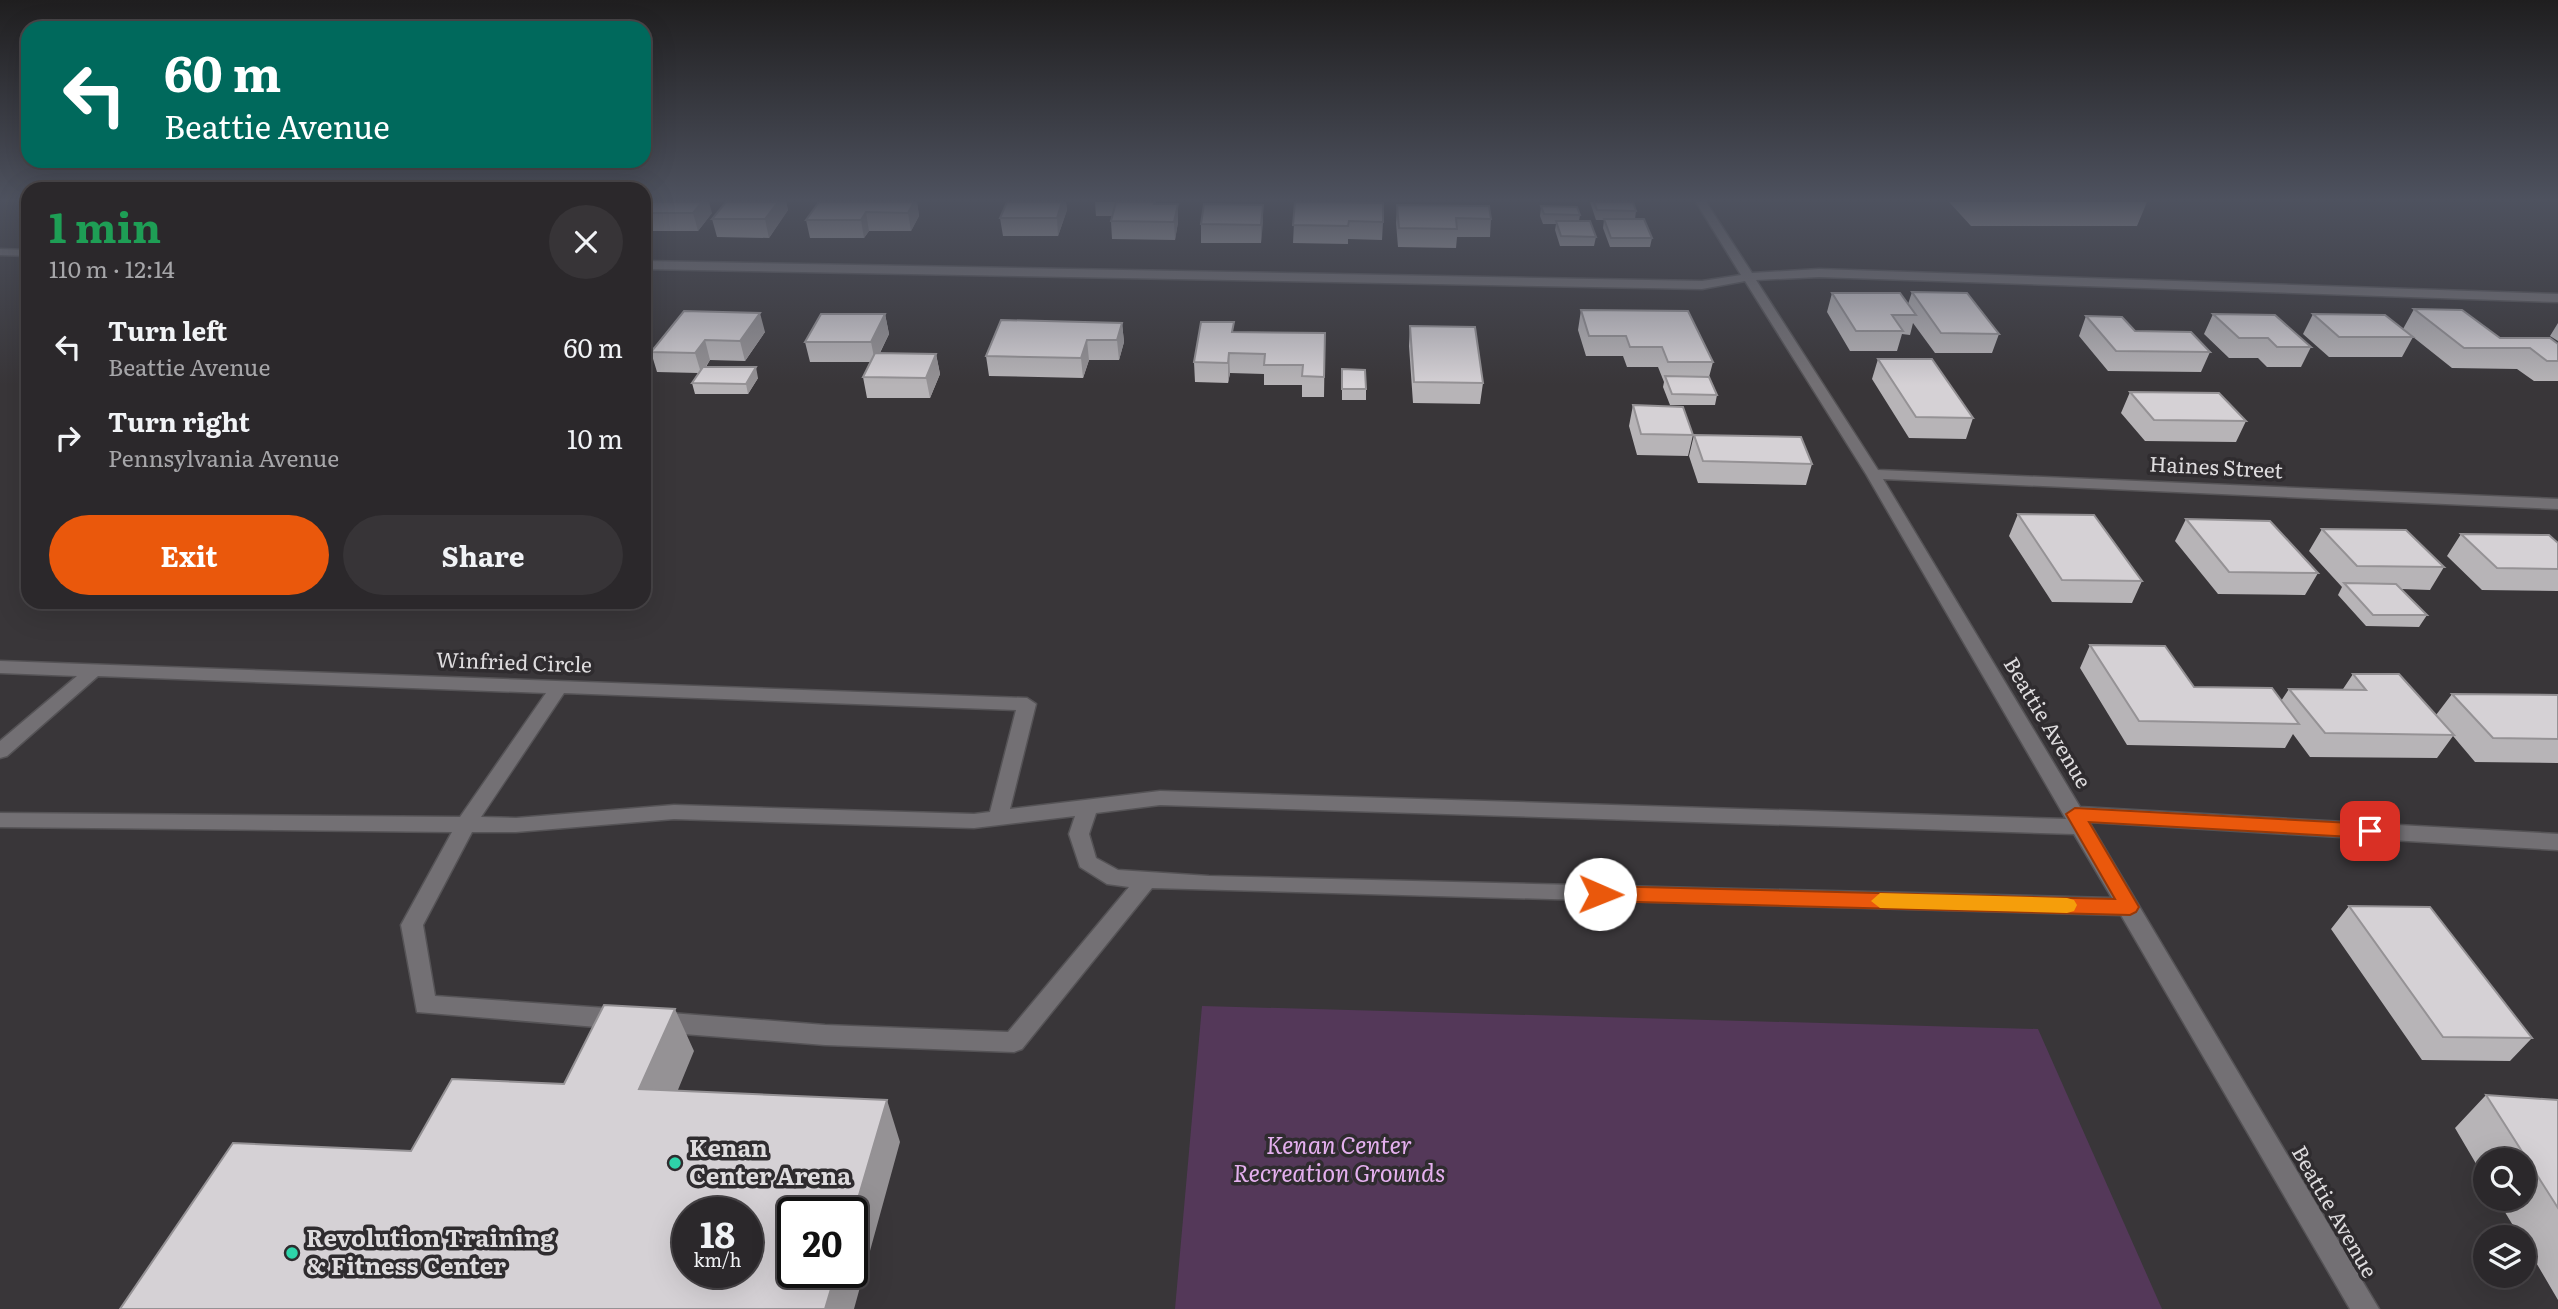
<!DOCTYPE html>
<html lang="en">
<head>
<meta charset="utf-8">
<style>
  body { margin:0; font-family:Literata,serif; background:#373437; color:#f1f3f6; height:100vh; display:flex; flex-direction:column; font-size:26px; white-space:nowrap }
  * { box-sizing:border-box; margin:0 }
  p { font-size:23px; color:#a6a6a9 }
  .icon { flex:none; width:38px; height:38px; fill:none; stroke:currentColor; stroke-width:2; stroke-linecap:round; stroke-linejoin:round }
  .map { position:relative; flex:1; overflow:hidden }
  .drawer { position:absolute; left:21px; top:182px; width:630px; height:427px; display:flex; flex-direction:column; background:#2b282b; border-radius:21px; box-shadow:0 7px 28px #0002,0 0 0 2px #474447 }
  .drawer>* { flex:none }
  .guide { position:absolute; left:21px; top:21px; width:630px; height:147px; border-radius:21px; box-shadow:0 7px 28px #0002,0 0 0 2px #474447; background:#00695c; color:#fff; overflow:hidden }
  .buttons { position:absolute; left:2473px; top:1148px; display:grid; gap:14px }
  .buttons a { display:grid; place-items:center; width:63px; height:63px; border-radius:50%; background:#2b282b; box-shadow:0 7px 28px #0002,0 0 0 2px #474447; font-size:35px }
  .speed { position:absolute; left:672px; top:1197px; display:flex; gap:14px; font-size:35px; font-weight:700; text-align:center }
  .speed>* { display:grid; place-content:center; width:91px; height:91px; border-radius:50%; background:#2b282b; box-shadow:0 7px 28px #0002,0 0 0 2px #474447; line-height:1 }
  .speed small { font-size:18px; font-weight:400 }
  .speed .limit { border:4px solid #111; border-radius:10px; background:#fff; color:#111 }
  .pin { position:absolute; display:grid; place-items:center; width:60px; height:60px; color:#fff; margin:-30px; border-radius:14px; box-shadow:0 4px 10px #0006 }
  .me { position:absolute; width:77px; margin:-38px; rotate:91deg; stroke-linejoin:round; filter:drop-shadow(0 0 5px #0008) }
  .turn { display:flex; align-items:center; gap:24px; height:147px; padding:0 28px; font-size:32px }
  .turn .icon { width:91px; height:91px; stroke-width:2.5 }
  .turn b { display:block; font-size:49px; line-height:60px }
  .round { display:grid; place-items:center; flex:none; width:74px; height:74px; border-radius:37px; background:#373437 }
  .head { display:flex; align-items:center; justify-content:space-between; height:119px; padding:0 28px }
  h1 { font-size:42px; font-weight:700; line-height:52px; color:#1e9e55 }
  .primary-button { display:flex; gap:14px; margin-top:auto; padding:14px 28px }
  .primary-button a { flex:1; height:80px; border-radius:42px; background:#ea580c; color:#fff; font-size:28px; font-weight:700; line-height:80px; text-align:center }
  .primary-button a+a { background:#373437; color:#f1f3f6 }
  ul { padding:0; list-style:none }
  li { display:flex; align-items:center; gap:21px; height:91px; padding:0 28px }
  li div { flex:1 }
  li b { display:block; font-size:26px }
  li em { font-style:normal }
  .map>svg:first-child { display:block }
</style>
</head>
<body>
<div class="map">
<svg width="2558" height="1309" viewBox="0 0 2558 1309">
  <rect width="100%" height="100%" fill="#393639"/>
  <path fill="#543859" d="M 1202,1006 L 2038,1029 L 2162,1309 L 1175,1309 Z"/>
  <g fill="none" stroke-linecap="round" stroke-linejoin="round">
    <defs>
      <path id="minor" d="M 1696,202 L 1706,202 L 1752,273 L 1819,269 L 2558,294 L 2558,302 L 1819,277 L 1756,280 L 1878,470 L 2558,499 L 2558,509 L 1883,479 L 2080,807 L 2558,834 L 2558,850 L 2089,822 L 2379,1309 L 2350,1309 L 2121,915 L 1152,888 L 1022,1049 L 1014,1052 L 825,1045 L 658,1032 L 650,1029 L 647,1022 L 650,1015 L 658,1012 L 825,1025 L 1008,1032 L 1129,887 L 1107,884 L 1080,867 L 1069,834 L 1075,816 L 974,828 L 674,819 L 516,832 L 472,832 L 423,925 L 435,996 L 620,1009 L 628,1012 L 631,1019 L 628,1026 L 620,1029 L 417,1012 L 401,925 L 452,832 L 0,827 L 0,813 L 460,817 L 546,693 L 98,676 L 7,756 L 0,758 L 0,741 L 77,676 L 0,673 L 0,661 L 1027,698 L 1036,704 L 1010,809 L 1160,791 L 2066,819 L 1866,474 L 1745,281 L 1702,289 L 644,269 L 644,261 L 1702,281 L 1741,275 ZM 564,693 L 1016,710 L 990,812 L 974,814 L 674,805 L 516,818 L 481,817 ZM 1160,805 L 2074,834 L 2112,898 L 1209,876 L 1118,870 L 1096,858 L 1089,834 L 1096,813 Z
        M 0,249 L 28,250 L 28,256 L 0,255 Z"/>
    </defs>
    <use href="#minor" stroke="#555356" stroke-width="3"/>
    <use href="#minor" fill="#737074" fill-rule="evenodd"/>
  </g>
  <path fill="#b7b4b7" d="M 644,202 L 712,213 L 698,231 L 644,231 Z
    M 726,202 L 786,202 L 788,210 L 769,238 L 717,237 L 712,219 Z
    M 819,202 L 917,202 L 919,216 L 911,231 L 869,231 L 864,238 L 810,238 L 806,220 Z
    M 1007,202 L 1066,202 L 1067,210 L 1058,236 L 1003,236 L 1000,218 Z
    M 1095,202 L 1156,202 L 1156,204 L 1178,222 L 1175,240 L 1112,239 L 1111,221 L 1112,216 L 1096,216 Z
    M 1295,202 L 1383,222 L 1382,240 L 1348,239 L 1348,244 L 1293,243 Z
    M 1590,202 L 1633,202 L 1636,211 L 1635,219 L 1652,238 L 1650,247 L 1610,247 L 1603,228 L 1604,220 L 1596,220 Z
    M 1949,202 L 2147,202 L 2137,226 L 1971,226 Z
    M 1263,205 L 1261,243 L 1201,243 L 1201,224 Z
    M 1397,205 L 1491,219 L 1490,237 L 1457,237 L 1456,248 L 1398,247 L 1396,223 Z
    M 1541,206 L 1580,215 L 1579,221 L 1596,237 L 1594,246 L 1560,246 L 1555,230 L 1556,224 L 1543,224 L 1540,216 Z
    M 28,207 L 28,220 L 27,220 L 22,211 Z
    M 1912,292 L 1999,334 L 1992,353 L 1935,353 L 1913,323 L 1910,335 L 1902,334 L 1897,351 L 1850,351 L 1827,312 L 1832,293 L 1908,304 Z
    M 2414,309 L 2500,338 L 2558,344 L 2558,381 L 2534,381 L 2517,369 L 2452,368 L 2403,329 Z
    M 1581,310 L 1713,362 L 1709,377 L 1717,395 L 1715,405 L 1670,405 L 1663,387 L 1664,382 L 1658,367 L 1627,367 L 1623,356 L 1586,356 L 1578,330 Z
    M 684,311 L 765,332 L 745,361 L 710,360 L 706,367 L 758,378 L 748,394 L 695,394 L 692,383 L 698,373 L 657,372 L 651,352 Z
    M 885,314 L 889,334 L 880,353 L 936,354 L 940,374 L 930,398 L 867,398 L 863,377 L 870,362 L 810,362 L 805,342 Z
    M 2213,314 L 2311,347 L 2301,367 L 2267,367 L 2258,358 L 2229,358 L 2204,334 Z
    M 2313,314 L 2413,337 L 2402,357 L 2329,357 L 2303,334 Z
    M 2086,316 L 2135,331 L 2210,352 L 2201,372 L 2108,371 L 2079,336 Z
    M 1122,323 L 1124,342 L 1119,360 L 1089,360 L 1083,378 L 989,376 L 986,356 Z
    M 2558,323 L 2558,341 L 2550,336 Z
    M 1410,326 L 1483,383 L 1480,404 L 1413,403 L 1409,346 Z
    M 1234,332 L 1325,333 L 1324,397 L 1302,397 L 1302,385 L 1264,385 L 1264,374 L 1230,373 L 1228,383 L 1195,382 L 1194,362 Z
    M 1878,359 L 1973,418 L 1966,439 L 1909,438 L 1872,379 Z
    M 1342,369 L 1366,389 L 1366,400 L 1342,400 Z
    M 2130,392 L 2246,421 L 2236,442 L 2145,441 L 2121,413 Z
    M 1633,405 L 1693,435 L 1688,456 L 1637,455 L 1629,426 Z
    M 1694,435 L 1812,464 L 1806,485 L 1698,483 L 1689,456 Z
    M 2018,514 L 2142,581 L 2132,603 L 2052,602 L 2009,536 Z
    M 2186,519 L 2318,573 L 2305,595 L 2218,594 L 2175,541 Z
    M 2322,529 L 2444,567 L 2430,590 L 2401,589 L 2427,615 L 2419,627 L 2366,626 L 2338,595 L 2342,587 L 2309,551 Z
    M 2461,534 L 2558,543 L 2558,591 L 2482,590 L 2447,556 Z
    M 2090,645 L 2194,687 L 2281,701 L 2289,689 L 2343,689 L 2353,674 L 2436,715 L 2452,694 L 2558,695 L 2558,763 L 2475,762 L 2453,736 L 2437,758 L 2310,757 L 2293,734 L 2285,748 L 2127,745 L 2080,668 Z
    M 2349,906 L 2532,1038 L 2510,1061 L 2422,1060 L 2331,929 Z
    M 2486,1095 L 2558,1100 L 2558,1300 L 2524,1242 L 2524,1237 L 2520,1237 L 2497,1199 L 2524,1199 L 2524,1160 L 2485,1160 L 2485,1179 L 2455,1128 Z"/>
  <path fill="#959295" d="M 702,202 L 709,202 L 712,213 L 698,231 L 693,213 Z
    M 778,202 L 786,202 L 788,210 L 769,238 L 765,219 Z
    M 914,202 L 917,202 L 919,216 L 911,231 L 908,213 Z
    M 1062,202 L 1066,202 L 1067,210 L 1058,236 L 1057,218 Z
    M 1178,204 L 1178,222 L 1175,240 L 1174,222 Z
    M 1263,205 L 1263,223 L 1261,243 L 1261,225 Z
    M 866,212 L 869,231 L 864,238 L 861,220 Z
    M 760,313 L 765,332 L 745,361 L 740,341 Z
    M 885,314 L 889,334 L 875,362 L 871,342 Z
    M 1122,323 L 1124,342 L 1119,360 L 1117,340 Z
    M 705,340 L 710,360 L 701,373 L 695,353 Z
    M 1087,340 L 1089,360 L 1083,378 L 1081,358 Z
    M 1229,353 L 1230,373 L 1228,383 L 1228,363 Z
    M 936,354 L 940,374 L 930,398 L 926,378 Z
    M 756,367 L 758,378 L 748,394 L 746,384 Z
    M 675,1009 L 694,1051 L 661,1131 L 639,1089 Z
    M 887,1100 L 900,1142 L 854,1309 L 825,1309 L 836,1272 L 852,1272 L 852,1219 Z"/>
  <path fill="#d5d1d5" stroke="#959295" stroke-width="2" fill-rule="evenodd" d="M 644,202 L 702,202 L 693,213 L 644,213 Z
    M 726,202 L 778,202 L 765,219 L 712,219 Z
    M 819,202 L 914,202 L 908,213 L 866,212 L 861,220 L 806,220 Z
    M 1007,202 L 1062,202 L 1057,218 L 1000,218 Z
    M 1116,202 L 1155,202 L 1154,204 L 1178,204 L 1174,222 L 1111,221 Z
    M 1295,202 L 1383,203 L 1383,222 L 1349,221 L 1348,226 L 1293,225 Z
    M 1594,202 L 1633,202 L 1636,211 L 1597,210 Z
    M 1204,204 L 1263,205 L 1261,225 L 1201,224 Z
    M 1397,205 L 1489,206 L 1491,219 L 1456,218 L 1457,229 L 1399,228 Z
    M 1541,206 L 1577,207 L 1580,215 L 1544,214 Z
    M 1604,219 L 1644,219 L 1652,238 L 1611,238 Z
    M 1556,221 L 1590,221 L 1596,237 L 1561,236 Z
    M 1912,292 L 1967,293 L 1999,334 L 1941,333 Z
    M 1832,293 L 1900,293 L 1916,315 L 1892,315 L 1903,331 L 1856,331 Z
    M 2414,309 L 2462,310 L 2500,338 L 2550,338 L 2558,344 L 2558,361 L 2547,361 L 2530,348 L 2464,348 Z
    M 1581,310 L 1688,311 L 1713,362 L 1668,362 L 1662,347 L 1630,347 L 1626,336 L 1589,336 Z
    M 684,311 L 760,313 L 740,341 L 705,340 L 695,353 L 651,352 Z
    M 821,314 L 885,314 L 871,342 L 805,342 Z
    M 2213,314 L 2275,315 L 2311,347 L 2277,347 L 2268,338 L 2239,338 Z
    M 2313,314 L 2385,315 L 2413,337 L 2339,337 Z
    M 2086,316 L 2122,317 L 2135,331 L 2191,332 L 2210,352 L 2116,351 Z
    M 1001,320 L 1122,323 L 1117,340 L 1087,340 L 1081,358 L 986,356 Z
    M 1201,322 L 1234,322 L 1232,332 L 1325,333 L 1324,377 L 1302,376 L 1303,365 L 1264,365 L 1265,354 L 1229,353 L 1228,363 L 1194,362 Z
    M 1410,326 L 1475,327 L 1483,383 L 1414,382 Z
    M 875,353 L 936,354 L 926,378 L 863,377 Z
    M 1878,359 L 1932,359 L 1973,418 L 1916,417 Z
    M 703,367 L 756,367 L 746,384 L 692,383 Z
    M 1342,369 L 1365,370 L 1366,389 L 1342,389 Z
    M 1665,376 L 1709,377 L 1717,395 L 1672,394 Z
    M 2130,392 L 2219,393 L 2246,421 L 2154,420 Z
    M 1633,405 L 1683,407 L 1693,435 L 1641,434 Z
    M 1694,435 L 1801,437 L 1812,464 L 1703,461 Z
    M 2018,514 L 2094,515 L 2142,581 L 2062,580 Z
    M 2186,519 L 2270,521 L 2318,573 L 2229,572 Z
    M 2322,529 L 2406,530 L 2444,567 L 2357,566 Z
    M 2461,534 L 2549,535 L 2558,543 L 2558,569 L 2497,568 Z
    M 2344,583 L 2396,584 L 2427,615 L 2373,615 Z
    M 2090,645 L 2165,646 L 2194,687 L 2272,688 L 2299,724 L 2139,721 Z
    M 2353,674 L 2399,674 L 2454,735 L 2325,733 L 2289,689 L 2366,690 Z
    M 2452,694 L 2558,695 L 2558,739 L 2493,738 Z
    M 2349,906 L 2430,907 L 2532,1038 L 2443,1037 Z
    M 604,1005 L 675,1009 L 639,1089 L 887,1100 L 852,1219 L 852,1213 L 793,1213 L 793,1272 L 836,1272 L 825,1309 L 120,1309 L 233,1143 L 411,1151 L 452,1079 L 564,1084 ZM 688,1213 L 747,1213 L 747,1272 L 688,1272 Z
    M 2486,1095 L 2558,1100 L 2558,1208 Z"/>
  <linearGradient id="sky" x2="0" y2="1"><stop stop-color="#1f1e1f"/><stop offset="0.52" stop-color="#4e525f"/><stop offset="1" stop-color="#4e525f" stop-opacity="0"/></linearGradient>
  <rect width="2558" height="385" fill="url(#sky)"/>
  <path fill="#ea580c" stroke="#983908" stroke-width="2" d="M 2075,808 L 2370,824 L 2379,831 L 2370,838 L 2089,822 L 2139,907 L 2136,912 L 2130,915 L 1600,901 L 1590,894 L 1600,886 L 2115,899 L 2066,814 Z"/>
  <path fill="#f59e0b" d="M 1880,893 L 2067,898 L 2074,900 L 2077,905 L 2074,911 L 2067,913 L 1880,908 L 1871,901 Z"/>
  <g fill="#2ed4aa" stroke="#2f2c2f" stroke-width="2.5">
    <circle cx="675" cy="1163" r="7"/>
    <circle cx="292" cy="1253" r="7"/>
  </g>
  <g text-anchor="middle" stroke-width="7" stroke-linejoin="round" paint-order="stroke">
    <g font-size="21" fill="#dedcde" stroke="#2f2c2f">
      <text transform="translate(2216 468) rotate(3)" y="7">Haines Street</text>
      <text transform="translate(514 663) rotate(2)" y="7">Winfried Circle</text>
      <text transform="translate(2047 723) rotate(59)" y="7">Beattie Avenue</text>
      <text transform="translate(2334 1212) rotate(60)" y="7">Beattie Avenue</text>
    </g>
    <g font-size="24" font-style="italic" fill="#e5b0ef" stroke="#2f2c2f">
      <text x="1339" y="1154">Kenan Center<tspan x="1339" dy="28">Recreation Grounds</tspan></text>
    </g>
    <g font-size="24" font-weight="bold" fill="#dedcde" stroke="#2f2c2f" text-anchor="start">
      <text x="689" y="1157">Kenan<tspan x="689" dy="28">Center Arena</tspan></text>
      <text x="306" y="1247">Revolution Training<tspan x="306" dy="28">&amp; Fitness Center</tspan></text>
    </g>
  </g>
</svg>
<div class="buttons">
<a><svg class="icon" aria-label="search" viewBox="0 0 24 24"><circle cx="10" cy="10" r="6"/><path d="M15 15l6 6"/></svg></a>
<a><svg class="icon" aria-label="layers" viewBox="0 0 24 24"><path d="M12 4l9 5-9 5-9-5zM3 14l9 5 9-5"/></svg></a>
</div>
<div class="speed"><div>18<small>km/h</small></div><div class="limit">20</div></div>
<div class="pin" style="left:2370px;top:831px;background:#d93025"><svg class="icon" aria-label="arrive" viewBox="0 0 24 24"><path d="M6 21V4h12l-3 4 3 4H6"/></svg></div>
<svg class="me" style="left:1600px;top:894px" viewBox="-20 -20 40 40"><circle r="19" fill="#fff"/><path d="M0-13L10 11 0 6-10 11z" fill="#ea580c"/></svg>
<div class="guide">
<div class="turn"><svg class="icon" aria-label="left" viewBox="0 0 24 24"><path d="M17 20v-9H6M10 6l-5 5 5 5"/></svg><div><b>60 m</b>Beattie Avenue</div></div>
</div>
<section class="drawer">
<div class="head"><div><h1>1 min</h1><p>110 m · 12:14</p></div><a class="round"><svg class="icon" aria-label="close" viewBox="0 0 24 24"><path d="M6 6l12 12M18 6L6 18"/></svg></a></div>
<ul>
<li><svg class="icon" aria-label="left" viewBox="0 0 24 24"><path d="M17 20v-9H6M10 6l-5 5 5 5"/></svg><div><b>Turn left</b><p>Beattie Avenue</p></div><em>60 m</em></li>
<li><svg class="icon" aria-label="right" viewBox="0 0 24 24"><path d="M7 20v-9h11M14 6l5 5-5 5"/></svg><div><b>Turn right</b><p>Pennsylvania Avenue</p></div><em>10 m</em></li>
</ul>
<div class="primary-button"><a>Exit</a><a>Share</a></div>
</section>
</div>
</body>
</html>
